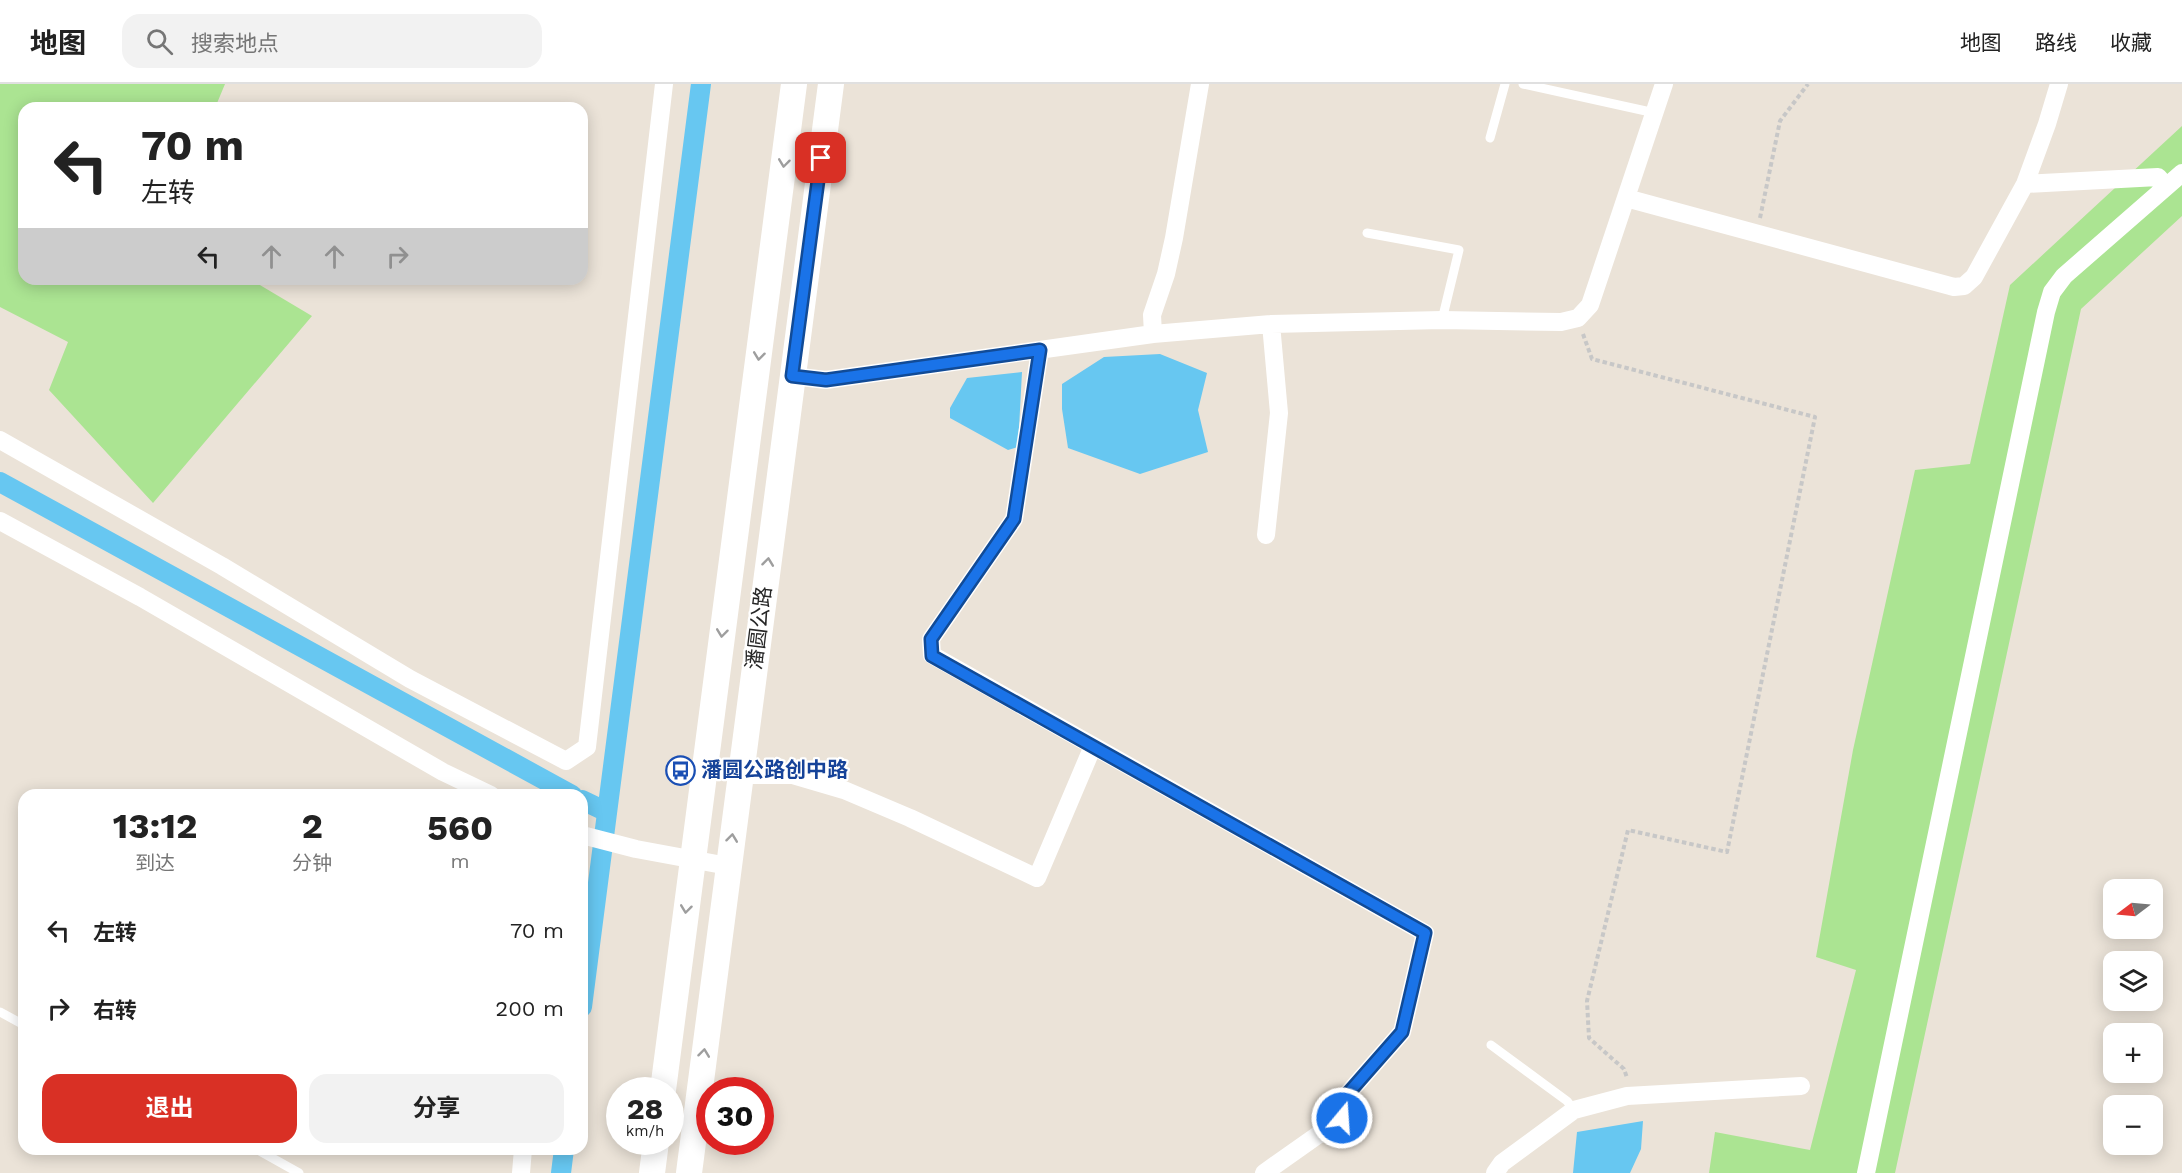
<!DOCTYPE html>
<html lang="zh">
<head>
<meta charset="utf-8">
<style>
  body { margin:0; font-family:"Work Sans","Noto Sans SC",sans-serif; background:#f2f2f2; color:#222; height:100vh; display:flex; flex-direction:column; font-size:22px; white-space:nowrap }
  * { box-sizing:border-box; margin:0 }
  p { font-size:20px; color:#767676 }
  .icon { flex:none; width:33px; height:33px; fill:none; stroke:currentColor; stroke-width:2; stroke-linecap:round; stroke-linejoin:round }
  .map { position:relative; flex:1; overflow:hidden }
  .side { position:absolute; left:18px; top:705px; width:570px; height:366px; display:flex; flex-direction:column; background:#fff; border-radius:18px; box-shadow:0 3px 15px #0003 }
  .side>* { flex:none }
  .banner { position:absolute; left:18px; top:18px; width:570px; height:183px; border-radius:18px; box-shadow:0 3px 15px #0003; background:#fff; color:#222; overflow:hidden }
  .needle { width:39px; rotate:254deg }
  .fabs { position:absolute; left:2103px; top:795px; display:grid; gap:12px }
  .fabs a { display:grid; place-items:center; width:60px; height:60px; border-radius:12px; background:#fff; box-shadow:0 3px 15px #0003; font-size:30px }
  .speed { position:absolute; left:606px; top:993px; display:flex; gap:12px; font-size:30px; font-weight:700; text-align:center }
  .speed>* { display:grid; place-content:center; width:78px; height:78px; border-radius:50%; background:#fff; box-shadow:0 3px 15px #0003; line-height:1 }
  .speed small { font-size:15px; font-weight:400 }
  .speed .limit { border:9px solid #d22; background:#fff; color:#111 }
  .pin { position:absolute; display:grid; place-items:center; width:51px; height:51px; color:#fff; margin:-26px; border-radius:12px; box-shadow:0 3px 9px #0006 }
  .me { position:absolute; width:66px; margin:-33px; rotate:18deg; stroke-linejoin:round; filter:drop-shadow(0 0 4px #0008) }
  .turn { display:flex; align-items:center; gap:21px; height:126px; padding:0 24px; font-size:27px }
  .turn .icon { width:78px; height:78px; stroke-width:2.5 }
  .turn b { display:block; font-size:42px; line-height:51px }
  .lanes { display:flex; align-items:center; height:57px; padding:0 24px; background:#0003; justify-content:center; gap:30px; direction:ltr }
  .lanes .off { opacity:.35 }
  .eta { display:flex; justify-content:space-evenly; align-items:center; height:102px; text-align:center }
  .eta b { font-size:36px; font-weight:700; line-height:42px }
  .primary-button { display:flex; gap:12px; margin-top:auto; padding:12px 24px }
  .primary-button a { flex:1; height:69px; border-radius:18px; background:#d93025; color:#fff; font-size:24px; font-weight:700; line-height:69px; text-align:center }
  .primary-button a+a { background:#f2f2f2; color:#222 }
  ul { padding:0; list-style:none }
  li { display:flex; align-items:center; gap:18px; height:78px; padding:0 24px }
  li div { flex:1 }
  li b { display:block; font-size:22px }
  li em { font-style:normal }
  header { display:flex; align-items:center; gap:36px; box-sizing:border-box; height:84px; padding:0 30px; background:#fff; border-bottom:2px solid #e0e0e0 }
  header strong { font-size:28px }
  nav { display:flex; gap:33px; margin-inline-start:auto; font-size:21px }
  .search { width:420px; height:54px; background:#f2f2f2; display:flex; align-items:center; gap:15px; box-sizing:border-box; padding:0 21px; border-radius:18px; color:#767676; font-size:22px }
  .map>svg:first-child { display:block }
</style>
</head>
<body>
<header>
<strong>地图</strong>
<div class="search"><svg class="icon" aria-label="search" viewBox="0 0 24 24"><circle cx="10" cy="10" r="6"/><path d="M15 15l6 6"/></svg>搜索地点</div>
<nav><a>地图</a><a>路线</a><a>收藏</a></nav>
</header>
<div class="map">
<svg width="2182" height="1089" viewBox="0 0 2182 1089">
  <rect width="100%" height="100%" fill="#ebe3d8"/>
  <path fill="#abe492" d="M 0,0 L 225,0 L 215,24 L 24,24 L 24,195 L 250,195 L 312,232 L 153,419 L 49,306 L 68,258 L 0,223 Z
    M 2182,42 L 2182,132 L 2081,225 L 1895,1089 L 1709,1089 L 1715,1048 L 1810,1066 L 1856,886 L 1816,873 L 1853,666 L 1915,386 L 1970,380 L 2010,201 Z"/>
  <path fill="#67c7f1" d="M 1160,270 L 1207,289 L 1198,326 L 1208,368 L 1140,390 L 1068,364 L 1062,325 L 1062,300 L 1104,273 Z
    M 1022,288 L 1018,363 L 1008,366 L 950,334 L 950,324 L 967,294 Z
    M 1643,1037 L 1641,1065 L 1630,1089 L 1573,1089 L 1577,1048 Z"/>
  <g fill="none" stroke-linecap="round" stroke-linejoin="round">
    <path stroke="#67c7f1" stroke-width="20" d="M 0,398 L 572,711
      M 582,716 L 607,728
      M 582,923 L 701,0
      M 561,1089 L 564,1065"/>
    <path stroke="#c7c7c7" stroke-width="4" stroke-dasharray="4.5 3" stroke-linecap="butt" d="M 1760,134 L 1780,37 L 1808,0
      M 1583,250 L 1592,275 L 1815,333 L 1727,768 L 1628,746 L 1587,917 L 1589,954 L 1624,985 L 1627,994"/>
    <path stroke="#fff" stroke-width="9" d="M 1523,0 L 1655,29
      M 1490,54 L 1505,0
      M 1367,149 L 1459,166 L 1442,236
      M 0,928 L 24,941
      M 1491,961 L 1567,1017 L 1574,1026
      M 256,1065 L 299,1089"/>
    <path stroke="#fff" stroke-width="18" d="M 2025,100 L 2158,93 L 2166,102
      M 1626,114 L 1954,203 L 1964,202 L 1974,193 L 2025,100 L 2047,40 L 2059,0
      M 1153,250 L 1152,231 L 1166,190 L 1174,154 L 1200,0
      M 1040,266 L 1014,435 L 931,555 L 932,571 L 1425,849 L 1402,948 L 1344,1014 L 1342,1034 L 1264,1089
      M 792,292 L 826,296 L 1153,250 L 1271,240 L 1442,236 L 1561,238 L 1578,234 L 1590,221 L 1664,0
      M 0,356 L 222,482 L 410,595 L 566,677 L 587,663 L 664,0
      M 0,437 L 140,513 L 443,688 L 491,711
      M 1266,451 L 1279,329 L 1271,240
      M 740,691 L 793,691 L 844,706 L 910,734 L 1037,794 L 1093,662
      M 582,751 L 636,765 L 728,782
      M 521,1089 L 523,1065
      M 1495,1089 L 1502,1079 L 1574,1026 L 1627,1012 L 1801,1002
      M 1866,1089 L 2046,228 L 2052,208 L 2064,192 L 2182,89"/>
    <path stroke="#fff" stroke-width="26" d="M 663,1006 L 794,0
      M 652,1089 L 656,1058
      M 689,1089 L 831,0"/>
  </g>
  <defs><path id="oneway-chevron" d="M-2-3.5L2.5 0L-2 3.5" fill="none" stroke-width="1.6" stroke-linecap="round" stroke-linejoin="round" transform="scale(1.5)"/></defs>
  <g stroke="#9e9e9e">
    <use href="#oneway-chevron" transform="translate(784 79) rotate(97)"/>
    <use href="#oneway-chevron" transform="translate(759 272) rotate(97)"/>
    <use href="#oneway-chevron" transform="translate(768 478) rotate(-83)"/>
    <use href="#oneway-chevron" transform="translate(722 549) rotate(97)"/>
    <use href="#oneway-chevron" transform="translate(732 754) rotate(-83)"/>
    <use href="#oneway-chevron" transform="translate(686 825) rotate(97)"/>
    <use href="#oneway-chevron" transform="translate(704 969) rotate(-83)"/>
  </g>
  <g fill="none" stroke-linecap="round" stroke-linejoin="round">
    <defs>
      <path id="route" d="M 821,74 L 792,292 L 826,296 L 1040,266 L 1014,435 L 931,555 L 932,572 L 1425,849 L 1402,948 L 1344,1014 L 1342,1034"/>
    </defs>
    <use href="#route" stroke="#114b97" stroke-width="15"/>
    <use href="#route" stroke="#1a73e8" stroke-width="10"/>
  </g>
  <defs>
    <symbol id="bus-ring" viewBox="-11 -11 22 22"><circle r="9.5" fill="#fff" stroke="#1a4fb4" stroke-width="1.5"/><path d="M-5-6H5V4H4V6H2V4H-2V6H-4V4H-5ZM-3.5-4V0h7V-4ZM-3.5 1.2v1.5H-2V1.2ZM2 1.2v1.5H3.5V1.2Z" fill="#1a4fb4"/></symbol>
  </defs>
  <g fill-rule="evenodd">
    <use href="#bus-ring" x="664" y="670" width="33" height="33"/>
  </g>
  <g text-anchor="middle" stroke-width="4.5" stroke-linejoin="round" paint-order="stroke">
    <g font-size="21" fill="#272727" stroke="#fff">
      <text transform="translate(759 544) rotate(-83)" y="7">潘圆公路</text>
    </g>
    <g font-size="21" font-weight="bold" fill="#164399" stroke="#fff" text-anchor="start">
      <text x="701" y="693">潘圆公路创中路</text>
    </g>
  </g>
</svg>
<div class="fabs">
<a><svg class="needle" viewBox="-14 -14 28 28"><path d="M0-13l5 13h-10z" fill="#e53935"/><path d="M0 13l5-13h-10z" fill="#767676"/></svg></a>
<a><svg class="icon" aria-label="layers" viewBox="0 0 24 24"><path d="M12 4l9 5-9 5-9-5zM3 14l9 5 9-5"/></svg></a>
<a>+</a>
<a>−</a>
</div>
<div class="speed"><div>28<small>km/h</small></div><div class="limit">30</div></div>
<div class="pin" style="left:821px;top:74px;background:#d93025"><svg class="icon" aria-label="arrive" viewBox="0 0 24 24"><path d="M6 21V4h12l-3 4 3 4H6"/></svg></div>
<svg class="me" style="left:1342px;top:1034px" viewBox="-20 -20 40 40"><circle r="17" fill="#1a73e8" stroke="#fff" stroke-width="3"/><path d="M0-11L8 9 0 5-8 9z" fill="#fff"/></svg>
<div class="banner">
<div class="turn"><svg class="icon" aria-label="left" viewBox="0 0 24 24"><path d="M17 20v-9H6M10 6l-5 5 5 5"/></svg><div><b>70 m</b>左转</div></div>
<div class="lanes"><svg class="icon" aria-label="left" viewBox="0 0 24 24"><path d="M17 20v-9H6M10 6l-5 5 5 5"/></svg><svg class="icon off" aria-label="ahead" viewBox="0 0 24 24"><path d="M12 20V5M6 11l6-6 6 6"/></svg><svg class="icon off" aria-label="ahead" viewBox="0 0 24 24"><path d="M12 20V5M6 11l6-6 6 6"/></svg><svg class="icon off" aria-label="right" viewBox="0 0 24 24"><path d="M7 20v-9h11M14 6l5 5-5 5"/></svg></div>
</div>
<section class="side">
<div class="eta">
<div><b>13:12</b><p>到达</p></div>
<div><b>2</b><p>分钟</p></div>
<div><b>560</b><p>m</p></div>
</div>
<ul>
<li><svg class="icon" aria-label="left" viewBox="0 0 24 24"><path d="M17 20v-9H6M10 6l-5 5 5 5"/></svg><div><b>左转</b></div><em>70 m</em></li>
<li><svg class="icon" aria-label="right" viewBox="0 0 24 24"><path d="M7 20v-9h11M14 6l5 5-5 5"/></svg><div><b>右转</b></div><em>200 m</em></li>
</ul>
<div class="primary-button"><a>退出</a><a>分享</a></div>
</section>
</div>
</body>
</html>
